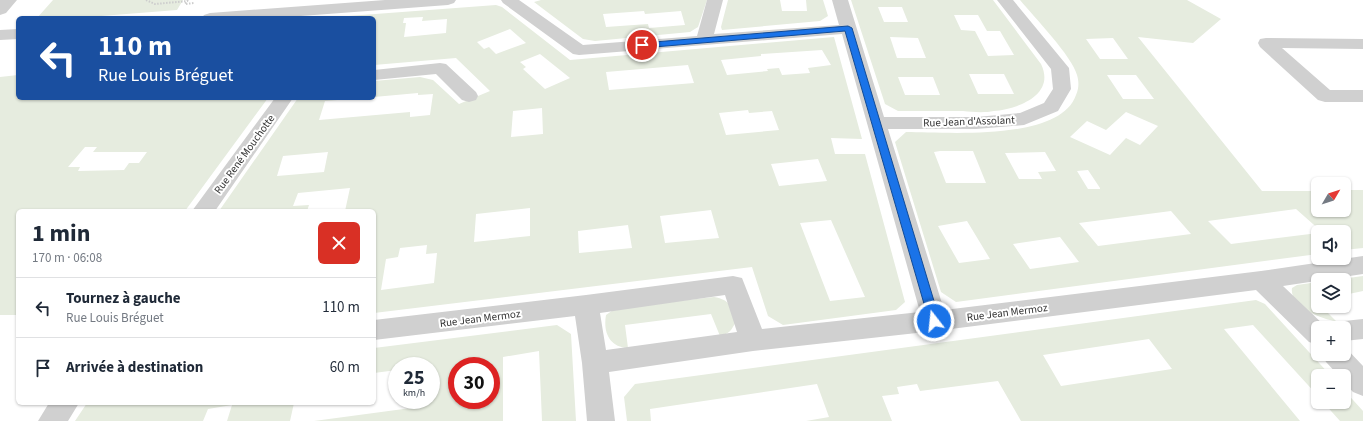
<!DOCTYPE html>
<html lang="fr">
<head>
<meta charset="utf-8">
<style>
  body { margin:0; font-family:"Source Sans 3",sans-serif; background:#f6f6f7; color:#1f2937; height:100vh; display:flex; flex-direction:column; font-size:15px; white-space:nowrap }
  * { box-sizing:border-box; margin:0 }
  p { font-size:13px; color:#747a83 }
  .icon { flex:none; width:22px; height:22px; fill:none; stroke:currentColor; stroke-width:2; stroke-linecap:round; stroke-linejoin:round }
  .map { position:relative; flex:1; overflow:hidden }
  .sheet { position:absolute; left:16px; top:209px; width:360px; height:196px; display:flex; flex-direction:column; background:#fff; border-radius:6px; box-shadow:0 1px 3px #0004 }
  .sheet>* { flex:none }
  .banner { position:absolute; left:16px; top:16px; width:360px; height:84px; border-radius:6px; box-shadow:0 1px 3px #0004; background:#1a4fa0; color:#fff; overflow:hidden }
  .needle { width:26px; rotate:51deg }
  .fabs { position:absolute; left:1311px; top:177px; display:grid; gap:8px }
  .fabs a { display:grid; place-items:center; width:40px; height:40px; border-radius:6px; background:#fff; box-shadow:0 1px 3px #0004; font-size:20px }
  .speed { position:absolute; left:388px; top:357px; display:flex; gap:8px; font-size:20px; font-weight:700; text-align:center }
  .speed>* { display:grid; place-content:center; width:52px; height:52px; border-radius:50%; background:#fff; box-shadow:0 1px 3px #0004; line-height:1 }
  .speed small { font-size:10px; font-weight:400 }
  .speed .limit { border:6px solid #d22; background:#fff; color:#111 }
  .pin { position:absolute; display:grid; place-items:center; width:34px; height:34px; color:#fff; margin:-17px; border:2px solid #fff; border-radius:50%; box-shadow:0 1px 4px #0007 }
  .me { position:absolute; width:44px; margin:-22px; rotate:344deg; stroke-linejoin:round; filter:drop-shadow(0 0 3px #0008) }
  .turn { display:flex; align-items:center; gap:14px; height:84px; padding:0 16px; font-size:18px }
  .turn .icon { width:52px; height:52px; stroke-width:2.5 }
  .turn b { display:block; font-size:28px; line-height:34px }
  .round { display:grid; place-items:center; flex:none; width:42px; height:42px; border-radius:6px; background:#f6f6f7 }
  .headline { display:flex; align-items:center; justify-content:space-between; height:68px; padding:0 16px }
  h1 { font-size:24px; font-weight:700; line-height:30px }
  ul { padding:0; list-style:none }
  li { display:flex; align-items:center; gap:12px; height:60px; padding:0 16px; border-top:1px solid #e0e1e3 }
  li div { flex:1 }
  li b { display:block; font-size:15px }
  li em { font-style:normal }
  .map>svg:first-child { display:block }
</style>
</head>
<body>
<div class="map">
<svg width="1363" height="421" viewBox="0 0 1363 421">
  <rect width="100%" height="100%" fill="#fff"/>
  <path fill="#e6ecdf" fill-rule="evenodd" d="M 53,0 L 183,0 L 177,10 L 76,18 L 37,18 Z
    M 541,0 L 707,0 L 698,27 L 690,32 L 595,41 L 583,39 L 534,2 ZM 644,11 L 645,14 L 681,11 L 685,25 L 649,28 L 648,24 L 606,27 L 603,14 Z
    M 728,0 L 780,0 L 782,11 L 807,11 L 806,0 L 823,0 L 828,16 L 820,21 L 722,30 L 721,27 Z
    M 851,0 L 993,0 L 1041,64 C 1056,95 1018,109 994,111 C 984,113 973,112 963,111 C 941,111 920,111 898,111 L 885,104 ZM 878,7 L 902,7 L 908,22 L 884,22 ZM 954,15 L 978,15 L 987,31 L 1000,31 L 1014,55 L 988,56 L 975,31 L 961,30 ZM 890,37 L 918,38 L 926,58 L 897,58 ZM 969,74 L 1004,74 L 1014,94 L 978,94 ZM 898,77 L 933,77 L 940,95 L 905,95 Z
    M 1020,0 L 1187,0 L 1221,19 L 1193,43 L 1138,37 L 1262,191 L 1318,191 L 1318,210 L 1344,210 L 1344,190 L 1363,190 L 1363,248 L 1344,250 L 1344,232 L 1322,232 L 1296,209 L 1208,221 L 1231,244 L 1318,233 L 1318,254 L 956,302 L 941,292 L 895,142 L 906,132 C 946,132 1060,142 1076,95 C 1079,88 1079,82 1077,75 C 1072,56 1034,17 1020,0 ZM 1113,38 L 1128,59 L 1100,59 L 1086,39 ZM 1107,75 L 1136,75 L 1154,99 L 1123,99 ZM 1126,112 L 1158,126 L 1140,145 L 1126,138 L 1110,155 L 1070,137 L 1087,121 L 1106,130 ZM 940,151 L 973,151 L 986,183 L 946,183 L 934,152 ZM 1045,152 L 1056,171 L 1038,172 L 1042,179 L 1019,179 L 1005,153 ZM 1088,170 L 1100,188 L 1100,189 L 1088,189 L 1077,171 ZM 1171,211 L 1191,234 L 1098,246 L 1079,223 ZM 967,221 L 990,259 L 959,263 L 938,226 ZM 1060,237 L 1079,262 L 1030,269 L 1013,244 Z
    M 496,5 L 502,7 L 570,60 L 834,37 L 862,139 L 831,138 L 835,154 L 865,154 L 905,302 L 896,310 L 783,325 L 768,316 L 752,267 L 374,313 L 374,211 L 345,211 L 350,188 L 298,193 L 293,206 L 309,205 L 307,211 L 219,211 L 298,98 L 363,98 L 325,101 L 319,120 L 410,112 L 410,117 L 430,115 L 433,94 L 418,95 L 418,93 L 374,97 L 374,81 L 420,77 L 433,80 L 459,104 L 490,91 L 456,58 L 374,65 L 374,43 L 376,31 L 374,31 L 374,18 L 335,17 ZM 423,17 L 422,21 L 447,19 L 446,33 L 404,37 L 406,23 L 403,23 L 404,18 ZM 510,29 L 526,43 L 496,54 L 489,47 L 484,49 L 477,42 ZM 822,50 L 831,65 L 808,68 L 810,73 L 782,75 L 779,68 L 767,69 L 768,71 L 727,75 L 721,60 L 761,56 L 761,54 ZM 540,54 L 570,78 L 545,89 L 523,69 L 526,67 L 520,62 ZM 688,65 L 694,83 L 609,90 L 606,72 ZM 542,108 L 543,134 L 511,137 L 513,111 ZM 748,110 L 749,113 L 772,111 L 779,130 L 726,135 L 719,113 ZM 328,152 L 324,172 L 277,176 L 283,156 ZM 818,159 L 827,181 L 779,186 L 771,164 ZM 530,208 L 530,236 L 474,242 L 476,214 ZM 711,210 L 719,238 L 665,243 L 660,216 ZM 831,220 L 865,297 L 830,301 L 800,223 ZM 628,225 L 632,248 L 579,253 L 578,231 ZM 427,245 L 426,254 L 437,253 L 434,283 L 381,290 L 386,259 L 398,257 L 400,248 Z
    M 18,75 L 18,98 L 268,98 L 185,211 L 18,211 L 18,315 L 0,315 L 0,77 ZM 85,147 L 97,147 L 93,152 L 147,152 L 139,163 L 129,163 L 124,170 L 78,171 L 80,167 L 68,167 Z
    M 1363,276 L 1363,291 L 1344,295 L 1344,280 L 1334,280 Z
    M 1318,282 L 1318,299 L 1315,300 L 1318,303 L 1318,306 L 1321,306 L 1336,321 C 1322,320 1289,306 1292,288 L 1297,285 Z
    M 714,297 C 731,300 731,307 736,321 C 732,330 729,334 720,336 L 711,314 L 625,325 L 628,348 C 609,347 603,332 606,315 L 616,308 Z
    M 1256,300 L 1265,304 L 1331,376 L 1318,376 L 1318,396 L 1253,325 L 1224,329 L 1300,421 L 1021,421 L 998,381 L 920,391 L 917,384 L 897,387 L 899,394 L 882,396 L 892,421 L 806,421 L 829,417 L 817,384 L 650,409 L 651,421 L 627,421 L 624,397 L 635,384 ZM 1149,339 L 1172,369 L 1061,386 L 1043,355 Z
    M 557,325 L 571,334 L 576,421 L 542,421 L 539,351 L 503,357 L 503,421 L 314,421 L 411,408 L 412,400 L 431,400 L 431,366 L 397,366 L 397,370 L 374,373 L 374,348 ZM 457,366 L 491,366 L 491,400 L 457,400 Z
    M 1344,390 L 1363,411 L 1363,421 L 1340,421 L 1323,402 L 1344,402 Z
    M 87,403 L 294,403 L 290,421 L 227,421 L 232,405 L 208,409 L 203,421 L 75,421 Z"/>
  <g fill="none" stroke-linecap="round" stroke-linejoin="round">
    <path stroke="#cdcdcd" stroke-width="2" stroke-dasharray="1.5 1.5" stroke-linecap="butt" d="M 146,0 L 155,4 L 188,1
      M 188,0 L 185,4 L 194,3"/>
    <path fill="#d0d0d0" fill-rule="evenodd" d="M 0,0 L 17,0 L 6,13 L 0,15 Z
      M 385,0 L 456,0 L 454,3 L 448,5 L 274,18 L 202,18 L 204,15 L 210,13 Z
      M 501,0 L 519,0 L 583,45 L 697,36 L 707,0 L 723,0 L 714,34 L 839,25 L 832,0 L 848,0 L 884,117 L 976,117 L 1020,113 L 1044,103 L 1053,89 L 1051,69 L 997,0 L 1013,0 L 1069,68 L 1071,89 L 1058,111 L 1024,125 L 976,129 L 888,129 L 944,310 L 1261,271 L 1363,256 L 1363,274 L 1283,286 L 1327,328 L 1318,328 L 1318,345 L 1309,342 L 1256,290 L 935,331 L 753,351 L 609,372 L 615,421 L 587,421 L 582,363 L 575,316 L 374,340 L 374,320 L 586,295 L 733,276 L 742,278 L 762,329 L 920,312 L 842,34 L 579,55 L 573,54 L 503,3 ZM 725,295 L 737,332 L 606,350 L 600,313 Z
      M 18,29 L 18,39 L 0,40 L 0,30 Z
      M 1266,38 L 1363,39 L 1363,49 L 1282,48 L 1330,90 L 1363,90 L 1363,102 L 1325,102 L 1318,100 L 1260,47 L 1258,43 L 1260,39 Z
      M 440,63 L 446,64 L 476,92 L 478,96 L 476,100 L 469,102 L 462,100 L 436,74 L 374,80 L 374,70 Z
      M 275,98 L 293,98 L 215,211 L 192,211 Z
      M 1363,319 L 1363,339 L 1344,341 L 1344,328 L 1333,328 L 1335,324 L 1344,321 Z
      M 1344,346 L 1363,366 L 1363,396 L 1353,392 L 1344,382 L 1344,376 L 1339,376 L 1326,362 L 1322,354 L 1344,354 Z
      M 49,403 L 79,403 L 68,421 L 38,421 Z"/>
  </g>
  <path fill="#1a73e8" stroke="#114b97" d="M 848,26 L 852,28 L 940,321 L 938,324 L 934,325 L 931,324 L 929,321 L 845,31 L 642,48 L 638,45 L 642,43 Z"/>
  <g text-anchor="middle" stroke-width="4" stroke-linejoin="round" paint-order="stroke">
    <g font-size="11" fill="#333" stroke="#fff">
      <text transform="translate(969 121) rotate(-2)" y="4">Rue Jean d'Assolant</text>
      <text transform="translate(244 154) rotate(-54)" y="4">Rue René Mouchotte</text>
      <text transform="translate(1007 312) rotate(-7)" y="4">Rue Jean Mermoz</text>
      <text transform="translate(480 318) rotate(-7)" y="4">Rue Jean Mermoz</text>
    </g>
  </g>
</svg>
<div class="fabs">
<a><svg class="needle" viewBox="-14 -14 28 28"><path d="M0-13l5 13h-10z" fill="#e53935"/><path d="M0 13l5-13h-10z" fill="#747a83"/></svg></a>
<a><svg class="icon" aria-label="sound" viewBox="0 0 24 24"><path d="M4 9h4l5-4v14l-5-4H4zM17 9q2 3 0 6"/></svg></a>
<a><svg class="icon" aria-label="layers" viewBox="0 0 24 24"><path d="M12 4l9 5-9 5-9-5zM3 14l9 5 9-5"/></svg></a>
<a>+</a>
<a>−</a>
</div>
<div class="speed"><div>25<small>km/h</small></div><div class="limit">30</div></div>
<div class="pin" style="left:642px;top:45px;background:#d93025"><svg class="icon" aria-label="arrive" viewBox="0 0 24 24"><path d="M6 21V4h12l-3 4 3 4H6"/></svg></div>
<svg class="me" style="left:934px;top:321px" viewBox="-20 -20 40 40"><circle r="17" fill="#1a73e8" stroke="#fff" stroke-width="3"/><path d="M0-11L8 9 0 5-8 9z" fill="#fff"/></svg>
<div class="banner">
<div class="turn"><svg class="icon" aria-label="left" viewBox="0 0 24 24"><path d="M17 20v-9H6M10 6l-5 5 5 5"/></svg><div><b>110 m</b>Rue Louis Bréguet</div></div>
</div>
<section class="sheet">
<div class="headline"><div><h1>1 min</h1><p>170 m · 06:08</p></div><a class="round" style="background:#d93025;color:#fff"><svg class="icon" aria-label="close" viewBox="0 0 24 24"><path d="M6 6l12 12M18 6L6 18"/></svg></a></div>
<ul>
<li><svg class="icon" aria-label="left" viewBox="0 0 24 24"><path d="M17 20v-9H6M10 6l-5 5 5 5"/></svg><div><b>Tournez à gauche</b><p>Rue Louis Bréguet</p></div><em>110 m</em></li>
<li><svg class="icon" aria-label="arrive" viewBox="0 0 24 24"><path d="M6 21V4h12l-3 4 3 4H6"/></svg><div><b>Arrivée à destination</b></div><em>60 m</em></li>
</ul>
</section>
</div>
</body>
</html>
